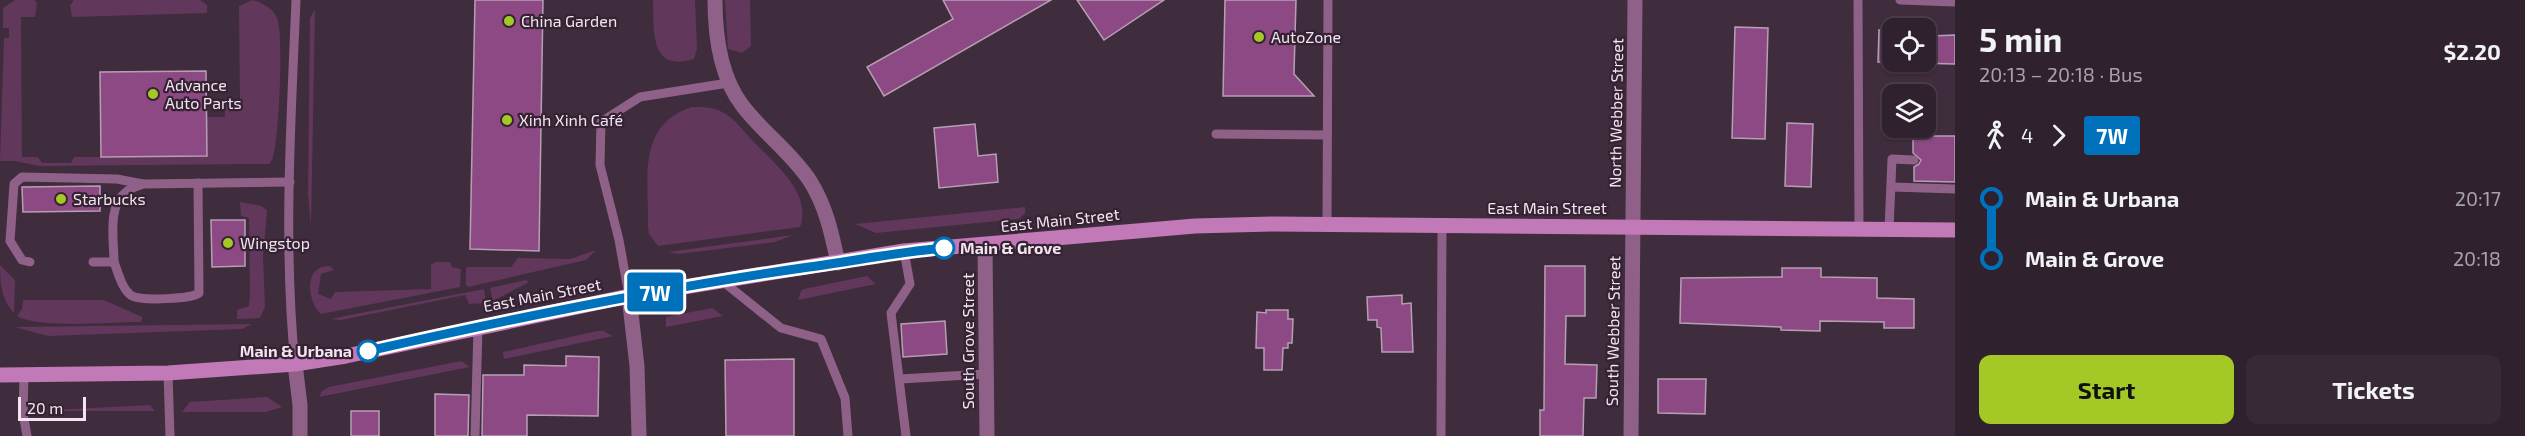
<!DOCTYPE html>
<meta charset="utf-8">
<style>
body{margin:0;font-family:"Exo 2",sans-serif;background:#372935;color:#f1f3f6;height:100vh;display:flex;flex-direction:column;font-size:22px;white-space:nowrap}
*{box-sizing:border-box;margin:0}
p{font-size:20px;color:#a7a3aa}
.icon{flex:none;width:33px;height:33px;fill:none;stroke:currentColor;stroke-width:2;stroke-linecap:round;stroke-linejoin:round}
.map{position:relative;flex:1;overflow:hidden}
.sheet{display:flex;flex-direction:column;background:#2f212d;width:570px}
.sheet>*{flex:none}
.badge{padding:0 12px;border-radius:4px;font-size:21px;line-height:39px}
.tools{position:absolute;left:1882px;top:18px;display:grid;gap:12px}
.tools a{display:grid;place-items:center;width:54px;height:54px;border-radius:12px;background:#2f212d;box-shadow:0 2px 4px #0004,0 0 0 2px #4a3e49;font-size:30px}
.scale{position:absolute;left:18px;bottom:15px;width:68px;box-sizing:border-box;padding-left:6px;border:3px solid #f2e5f0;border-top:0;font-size:16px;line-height:21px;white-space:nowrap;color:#f2e5f0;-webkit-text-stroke:4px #352232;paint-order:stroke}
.map>.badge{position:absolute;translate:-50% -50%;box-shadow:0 0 0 3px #fff}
.legs{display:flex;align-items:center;gap:9px;height:66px;padding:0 24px;font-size:20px}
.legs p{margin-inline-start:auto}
.overview{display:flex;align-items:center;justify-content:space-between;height:102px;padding:0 24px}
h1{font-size:33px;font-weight:700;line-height:45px}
.action{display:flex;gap:12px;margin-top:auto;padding:12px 24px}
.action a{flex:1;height:69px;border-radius:12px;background:#a4c825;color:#111;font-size:24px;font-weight:700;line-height:69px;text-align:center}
.action a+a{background:#372935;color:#f1f3f6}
ul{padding:0 24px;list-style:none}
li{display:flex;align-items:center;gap:21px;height:60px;font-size:22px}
li i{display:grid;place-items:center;width:9px;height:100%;margin:0 8px;background:currentColor}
li i::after{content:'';width:15px;height:15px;margin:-8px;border:4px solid;border-radius:50%;background:#2f212d}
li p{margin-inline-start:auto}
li:first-child i{background:linear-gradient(#0000 50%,currentColor 0)}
li:last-child i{background:linear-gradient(currentColor 50%,#0000 0)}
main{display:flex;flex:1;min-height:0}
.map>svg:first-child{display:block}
.green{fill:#62375c}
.building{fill:#8d4984;stroke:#b79fb3;stroke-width:1.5}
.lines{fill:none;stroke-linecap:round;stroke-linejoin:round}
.lane{stroke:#8f6188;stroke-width:9}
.street{stroke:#8f6188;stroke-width:15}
.secondary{stroke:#c279b7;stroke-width:15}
.line-1-casing{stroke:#fff;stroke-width:14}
.line-1{stroke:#0072bc;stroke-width:9}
.poi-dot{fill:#a4c825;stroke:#352232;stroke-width:2}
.stop-1-dot{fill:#fff;stroke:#0072bc;stroke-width:3}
.labels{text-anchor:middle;stroke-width:4.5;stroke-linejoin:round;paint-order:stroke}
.poi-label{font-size:16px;fill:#f2e5f0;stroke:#352232;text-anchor:start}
.street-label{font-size:16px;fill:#f2e5f0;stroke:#352232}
.stop-label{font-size:16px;font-weight:bold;fill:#f2e5f0;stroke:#352232;text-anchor:start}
</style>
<main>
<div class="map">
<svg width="1955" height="436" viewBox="0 0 1955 436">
<rect width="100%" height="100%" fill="#3f2c3c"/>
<g class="green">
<path d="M 15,0 L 34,0 L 37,3 L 35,17 L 21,17 L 22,157 L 38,157 L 42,163 L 71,163 L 74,157 L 207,156 L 206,117 L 225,117 L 225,103 L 240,102 L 239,6 L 252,0 C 262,2 273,8 277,18 C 284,32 279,146 272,160 L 269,164 L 39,166 L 15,161 L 0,161 L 4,38 L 9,38 L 9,28 L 3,28 L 3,8 Z"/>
<polygon points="74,0 200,0 207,5 207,13 72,17 70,5"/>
<path d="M 653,0 L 695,0 L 697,48 L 694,59 C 649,73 654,30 653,0 Z"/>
<polygon points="725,0 750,0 751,46 742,53 728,49"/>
<polygon points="315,9 311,227 308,194 310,18"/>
<path d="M 692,107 C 703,107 714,107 724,113 C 735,119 742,129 750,138 C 771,161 813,191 800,227 L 658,246 L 649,234 L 648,226 C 649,179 636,125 692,107 Z"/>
<polygon points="240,202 262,206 267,211 263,257 265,307 260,318 237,319 237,310 249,306 250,295 249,218 241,216"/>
<polygon points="1025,207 1025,213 1019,219 876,233 855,224"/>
<polygon points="793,235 775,242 679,254 668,252"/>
<polygon points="596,250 586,260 468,287 466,285 466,268 468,267 511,267 518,258 570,259"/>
<path d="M 435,262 L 450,262 L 452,267 L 461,269 L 460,287 L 321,314 C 307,301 303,265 330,266 L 334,270 L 321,274 L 318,294 L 331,299 L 335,292 L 431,289 L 431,265 Z"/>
<path d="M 0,265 L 15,280 L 14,313 C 1,300 0,282 0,265 Z"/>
<polygon points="867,276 876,284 798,300 801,291 804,289"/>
<polygon points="526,280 529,282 493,301 490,288"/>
<polygon points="484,289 486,303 469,304 465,295 341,320 330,319"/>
<path d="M 23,300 L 104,300 L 142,317 L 142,320 L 140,322 C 112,322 38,329 17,316 L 22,309 Z"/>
<polygon points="712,308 723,316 666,327 666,317"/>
<polygon points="252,324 242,329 48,336 15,327"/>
<polygon points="597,331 603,331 613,336 504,359 503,352"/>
<polygon points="461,361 470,367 319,397 322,391 329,387"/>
<polygon points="267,397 282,407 266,412 182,412 190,402"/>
<polygon points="150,405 155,411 34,411"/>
</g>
<g class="building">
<polygon points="475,0 543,0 539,251 470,249"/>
<polygon points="943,0 1051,0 884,96 867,67 953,19"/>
<polygon points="1077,0 1164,0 1104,40"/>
<polygon points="1225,0 1296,0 1294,74 1314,96 1223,96"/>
<polygon points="1735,27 1768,28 1765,139 1732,138"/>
<polygon points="1879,30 1893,30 1893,62 1926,62 1926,31 1931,31 1931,36 1955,35 1955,64 1878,62"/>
<polygon points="206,71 207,156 101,157 100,72"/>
<polygon points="1787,123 1813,124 1811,187 1785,186"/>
<polygon points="975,124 978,156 996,154 998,182 939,188 934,128"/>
<polygon points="1913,136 1955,136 1955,182 1914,181 1914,167 1919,164 1921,160 1913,153"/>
<polygon points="100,186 100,211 23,212 22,187"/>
<polygon points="211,220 245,220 245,266 212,267"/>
<polygon points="1545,266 1585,266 1585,316 1566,316 1565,364 1597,365 1596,398 1584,398 1583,436 1540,436 1540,410 1544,410"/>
<polygon points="1782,268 1821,268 1821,277 1877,278 1877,298 1914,299 1914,328 1884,328 1884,322 1820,321 1820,331 1781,330 1781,327 1680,323 1681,278 1782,277"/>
<polygon points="1402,295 1402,304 1411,303 1413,352 1382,352 1381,328 1377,327 1377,320 1368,320 1367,297"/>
<polygon points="1266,310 1288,310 1288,319 1293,319 1292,343 1288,343 1288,348 1283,348 1282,370 1264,370 1264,348 1256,348 1257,312 1266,313"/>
<polygon points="945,321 947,354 903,357 901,324"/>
<polygon points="566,356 599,357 598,416 527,415 527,436 482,436 483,375 524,375 524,365 566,366"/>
<polygon points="794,359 794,436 726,436 725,360"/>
<polygon points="1658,379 1706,379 1705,414 1658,413"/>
<polygon points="435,394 469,395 468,436 435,436"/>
<rect x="351" y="411" width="28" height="25"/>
</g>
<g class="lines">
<g class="lane">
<polyline points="1858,0 1859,230"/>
<polyline points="1900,0 1955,2"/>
<polyline points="1216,134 1327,135"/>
<polyline points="1892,187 1955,189"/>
<polyline points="1327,224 1328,0"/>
<polyline points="1889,229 1892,159 1914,160"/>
<polyline points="904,251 910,284 891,313 906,436"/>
<polyline points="30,262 22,260 10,241 14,184 22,177 117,179 143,184"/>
<path d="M 93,262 L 114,262 C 114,241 107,206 126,192 C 131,188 138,186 143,184 L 290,182"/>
<path d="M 114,262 C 118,272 122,290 132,296 C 142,301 192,299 199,293 L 198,183"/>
<polyline points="721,280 781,328 821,339 845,398 848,436"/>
<polyline points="629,296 619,240 600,165 601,122 640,97 728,83"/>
<path d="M 295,364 C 283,244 291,121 296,0"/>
<polyline points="168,373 170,436"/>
<polyline points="24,375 23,413 27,436"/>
<polyline points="900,379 986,374"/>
<polyline points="475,436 478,327"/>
<polyline points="1441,436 1442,226"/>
</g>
<g class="street">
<path d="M 715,0 C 715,36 720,76 742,105 C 762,132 791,152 810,181 C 826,206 832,235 838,263"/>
<polyline points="985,246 987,436"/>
<polyline points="629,296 637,366 639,436"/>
<polyline points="295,364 300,405 300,436"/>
<polyline points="1631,436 1635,0"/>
</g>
<polyline class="secondary" points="0,375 168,373 295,364 346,356 629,296 904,251 1195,226 1274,224 1955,230"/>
</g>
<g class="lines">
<defs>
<path id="line-1" d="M 368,351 C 514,318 661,288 809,267 C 854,261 898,252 944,248"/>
</defs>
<use href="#line-1" class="line-1-casing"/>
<use href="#line-1" class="line-1"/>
</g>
<g class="poi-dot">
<circle cx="509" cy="21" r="6"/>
<circle cx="1259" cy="37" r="6"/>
<circle cx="153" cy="94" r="6"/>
<circle cx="507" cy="120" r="6"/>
<circle cx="61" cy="199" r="6"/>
<circle cx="228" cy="243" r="6"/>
</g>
<g class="stop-1-dot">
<circle cx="944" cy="248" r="10"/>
<circle cx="368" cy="351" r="10"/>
</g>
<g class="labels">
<g class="poi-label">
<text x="521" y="27">China Garden</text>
<text x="1271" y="43">AutoZone</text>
<text x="165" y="91">Advance<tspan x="165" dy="18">Auto Parts</tspan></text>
<text x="519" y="126">Xinh Xinh Café</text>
<text x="73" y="205">Starbucks</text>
<text x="240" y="249">Wingstop</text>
</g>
<g class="street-label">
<text transform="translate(1616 113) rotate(-89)" y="6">North Webber Street</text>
<text x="1547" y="214">East Main Street</text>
<text transform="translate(1060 220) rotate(-6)" y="6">East Main Street</text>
<text transform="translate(542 295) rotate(-11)" y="6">East Main Street</text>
<text transform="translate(1613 331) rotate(-89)" y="6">South Webber Street</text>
<text transform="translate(968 341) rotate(-90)" y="6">South Grove Street</text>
</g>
<g class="stop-label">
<text x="960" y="254">Main &amp; Grove</text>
<text x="352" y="357" text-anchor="end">Main &amp; Urbana</text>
</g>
</g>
</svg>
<div class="tools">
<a><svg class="icon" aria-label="locate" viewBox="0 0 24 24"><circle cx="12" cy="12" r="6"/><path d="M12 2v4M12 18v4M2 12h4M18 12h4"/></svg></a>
<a><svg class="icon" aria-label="layers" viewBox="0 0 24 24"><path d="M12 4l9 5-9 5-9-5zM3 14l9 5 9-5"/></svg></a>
</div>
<div class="scale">20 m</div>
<b class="badge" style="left:655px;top:292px;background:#0072bc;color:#fff">7W</b>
</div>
<section class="sheet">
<div class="overview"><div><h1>5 min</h1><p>20:13 – 20:18 · Bus</p></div><b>$2.20</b></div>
<div class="legs"><svg class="icon" aria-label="walk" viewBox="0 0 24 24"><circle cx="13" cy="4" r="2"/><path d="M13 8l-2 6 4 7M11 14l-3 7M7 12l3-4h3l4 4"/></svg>4<svg class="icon" aria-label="forward" viewBox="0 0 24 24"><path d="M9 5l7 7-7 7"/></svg><b class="badge" style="background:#0072bc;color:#fff">7W</b></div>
<ul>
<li><i style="color:#0072bc"></i><b>Main &amp; Urbana</b><p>20:17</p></li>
<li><i style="color:#0072bc"></i><b>Main &amp; Grove</b><p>20:18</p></li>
</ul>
<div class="action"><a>Start</a><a>Tickets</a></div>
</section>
</main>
